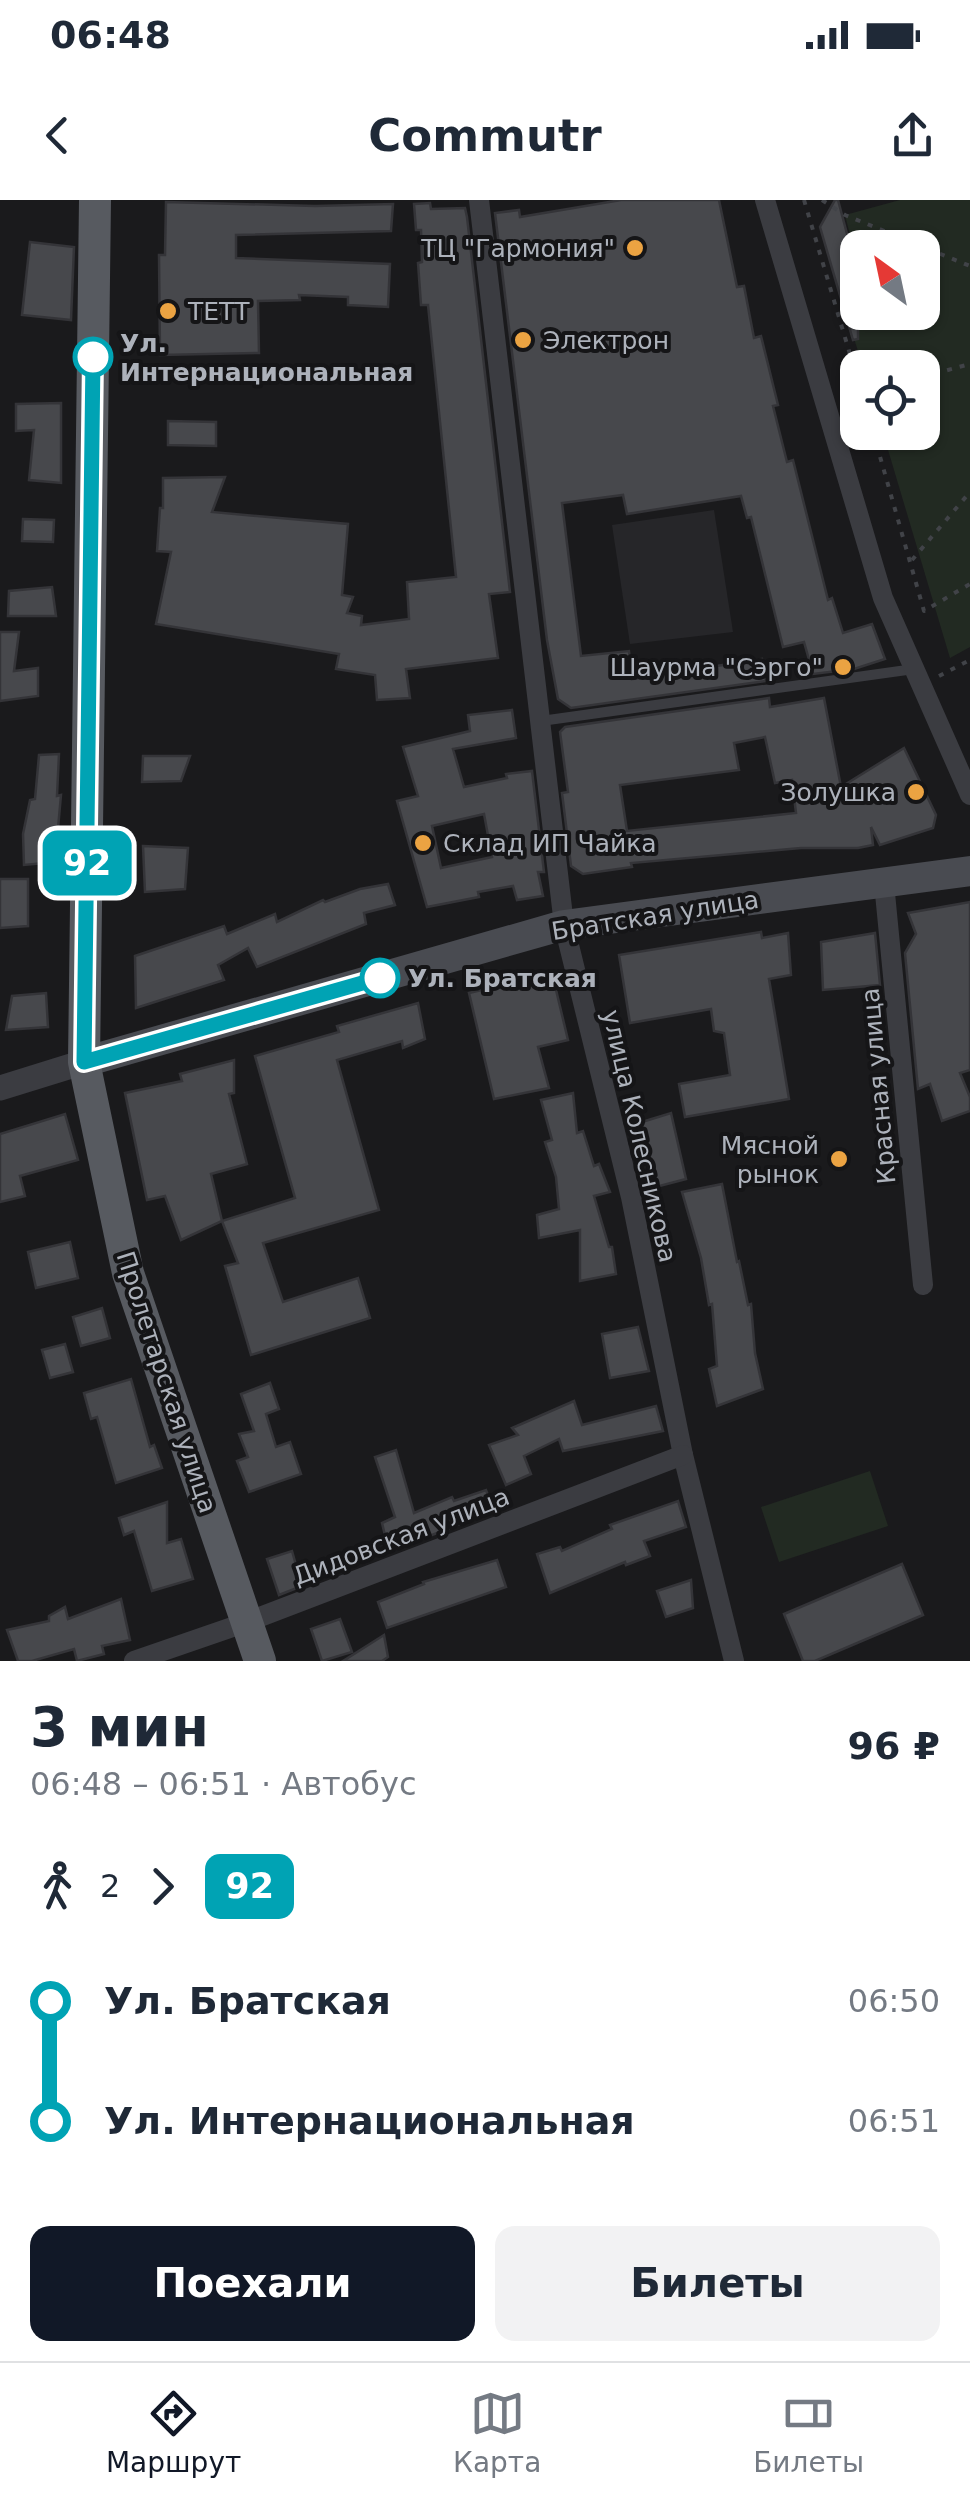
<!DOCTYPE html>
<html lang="ru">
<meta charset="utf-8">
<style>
body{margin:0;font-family:"DejaVu Sans",sans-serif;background:#f2f2f3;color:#1f2937;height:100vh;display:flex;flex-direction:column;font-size:38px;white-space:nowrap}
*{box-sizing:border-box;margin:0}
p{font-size:32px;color:#747a83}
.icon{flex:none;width:55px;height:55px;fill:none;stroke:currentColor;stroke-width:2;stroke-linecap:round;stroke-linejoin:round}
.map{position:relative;height:1461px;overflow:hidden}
.sheet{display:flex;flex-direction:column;background:#fff;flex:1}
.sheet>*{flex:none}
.badge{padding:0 20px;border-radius:15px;font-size:35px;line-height:65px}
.needle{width:65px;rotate:327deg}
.tools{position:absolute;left:840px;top:30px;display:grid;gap:20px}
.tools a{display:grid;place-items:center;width:100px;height:100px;border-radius:20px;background:#fff;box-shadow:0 2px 8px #0004;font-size:50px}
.map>.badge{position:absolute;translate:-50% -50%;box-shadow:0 0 0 5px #fff}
.legs{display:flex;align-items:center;gap:15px;height:110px;padding:0 30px;font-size:32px}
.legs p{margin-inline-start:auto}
.headline{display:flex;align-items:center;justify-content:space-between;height:170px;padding:0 30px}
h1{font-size:55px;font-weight:800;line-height:75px}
.primary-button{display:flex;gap:20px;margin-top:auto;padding:20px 30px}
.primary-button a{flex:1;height:115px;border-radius:20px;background:#111827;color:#fff;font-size:40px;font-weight:800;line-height:115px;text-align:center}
.primary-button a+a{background:#f2f2f3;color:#1f2937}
ul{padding:0 30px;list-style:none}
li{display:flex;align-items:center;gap:35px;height:120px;font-size:38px}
li i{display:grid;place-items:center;width:15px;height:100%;margin:0 12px;background:currentColor}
li i::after{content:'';width:25px;height:25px;margin:-12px;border:8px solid;border-radius:50%;background:#fff}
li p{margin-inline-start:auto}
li:first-child i{background:linear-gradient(#0000 50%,currentColor 0)}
li:last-child i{background:linear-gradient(currentColor 50%,#0000 0)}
.status{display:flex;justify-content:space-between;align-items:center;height:70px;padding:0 50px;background:#fff;direction:ltr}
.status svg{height:28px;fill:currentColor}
header{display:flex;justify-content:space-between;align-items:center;height:130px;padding:0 30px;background:#fff;font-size:45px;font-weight:800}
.tab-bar{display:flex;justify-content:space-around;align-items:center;height:140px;border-top:2px solid #e0e1e3;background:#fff;font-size:28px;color:#747a83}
.tab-bar a{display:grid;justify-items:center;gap:5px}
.tab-bar .selected{color:#111827}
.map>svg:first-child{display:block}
.built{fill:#262629}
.green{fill:#222a22}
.building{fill:#47484c;stroke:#343438;stroke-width:2.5;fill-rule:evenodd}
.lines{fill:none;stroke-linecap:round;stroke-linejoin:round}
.path{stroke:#414348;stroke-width:4;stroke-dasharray:5 8;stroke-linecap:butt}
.service{stroke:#3b3c41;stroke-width:10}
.minor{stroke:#3b3c41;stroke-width:20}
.tertiary{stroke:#3b3c41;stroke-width:25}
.secondary{stroke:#494b51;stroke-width:30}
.primary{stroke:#575a60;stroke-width:32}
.line-1-casing{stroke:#fff;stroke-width:22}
.line-1{stroke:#00a3b4;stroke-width:15}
.poi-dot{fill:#eba342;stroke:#151517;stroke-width:4}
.stop-1-dot{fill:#fff;stroke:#00a3b4;stroke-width:5}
.labels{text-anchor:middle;stroke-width:8;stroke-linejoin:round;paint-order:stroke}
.poi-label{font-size:25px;fill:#adb2bb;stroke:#151517;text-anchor:end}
.stop-label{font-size:25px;font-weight:bold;fill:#adb2bb;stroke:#151517;text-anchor:start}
.street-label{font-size:25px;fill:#adb2bb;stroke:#151517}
</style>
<div class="status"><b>06:48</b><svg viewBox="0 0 49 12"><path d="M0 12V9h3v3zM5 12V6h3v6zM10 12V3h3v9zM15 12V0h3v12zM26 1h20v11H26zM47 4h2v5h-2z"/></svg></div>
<header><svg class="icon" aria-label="back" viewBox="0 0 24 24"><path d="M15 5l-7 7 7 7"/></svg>Commutr<svg class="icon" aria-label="share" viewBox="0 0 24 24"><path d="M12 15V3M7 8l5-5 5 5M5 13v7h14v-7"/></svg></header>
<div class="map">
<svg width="970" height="1461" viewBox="0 0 970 1461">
<rect width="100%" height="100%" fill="#1a1a1c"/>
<polygon class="built" points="714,310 733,432 630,444 612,325"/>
<g class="green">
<polygon points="900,0 970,0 970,447 950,458 883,233 922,232 922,168 863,167 852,132 873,126 870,113 922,112 922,48 858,48 857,63 845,15"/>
<polygon points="870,1271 888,1326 779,1362 761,1307"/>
</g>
<g class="building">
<polygon points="621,0 719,0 737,87 744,86 754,138 761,136 778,205 773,206 787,262 793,260 828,400 832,398 843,433 872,424 885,459 854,469 813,474 804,442 783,447 751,317 747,318 741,296 627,314 623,295 562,303 581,456 629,451 632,479 762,459 766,481 571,508 558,499 547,440 495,13 519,10 520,17"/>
<polygon points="835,0 838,0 858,75 858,139 853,140 820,27"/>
<polygon points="166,2 315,6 393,4 391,31 236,35 236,58 390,64 388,107 348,105 348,97 299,95 300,100 258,101 259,153 160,155 159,55 165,55"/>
<polygon points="430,3 431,9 465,8 467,17 510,392 489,394 498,458 406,469 410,498 377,500 375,475 336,469 339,454 156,424 171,352 157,351 160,308 163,308 163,278 225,277 212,312 348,324 342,395 353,397 347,413 362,416 361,425 409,419 407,382 456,377 428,105 421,105 418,63 422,62 421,30 416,30 414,4"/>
<polygon points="30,42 74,47 71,120 22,115"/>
<polygon points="61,203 61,283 29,280 34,230 16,231 16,204"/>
<polygon points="168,221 216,222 216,246 168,245"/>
<polygon points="23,319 54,320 53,342 22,341"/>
<polygon points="52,387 56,416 8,416 9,391"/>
<polygon points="0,432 19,432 14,471 38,468 38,496 0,501"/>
<path d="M 769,498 L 770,507 L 824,498 L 841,587 L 904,548 L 936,615 L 933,628 L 880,645 L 871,627 L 873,645 L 858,648 L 801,648 L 631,663 L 632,667 L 583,674 L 571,666 L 562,593 L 568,592 L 560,532 L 565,527 ZM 765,537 L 775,583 L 792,580 L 796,613 L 627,631 L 620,585 L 739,570 L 734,543 Z"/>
<path d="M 512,510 L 516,538 L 453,549 L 464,587 L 507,578 L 506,574 L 532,571 L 544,672 L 538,672 L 543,696 L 517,700 L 513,686 L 478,692 L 479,697 L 427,707 L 397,601 L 418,596 L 403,547 L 470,531 L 468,515 ZM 484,614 L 492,657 L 441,668 L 432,626 Z"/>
<polygon points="59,554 57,596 61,595 55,662 24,665 23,634 30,600 35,599 39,555"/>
<polygon points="143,556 190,556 181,581 142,582"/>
<polygon points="143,646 188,648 185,689 145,692"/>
<polygon points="0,679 28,679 28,726 0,728"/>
<polygon points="388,684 395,705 364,713 366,724 257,767 248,748 218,765 224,780 136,808 135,756 224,726 227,734 275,714 277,722 323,700 325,702 360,689"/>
<polygon points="970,702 970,870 960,873 970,897 970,911 942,921 930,884 918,889 905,753 916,734 908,713"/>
<polygon points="761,732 762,738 788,733 791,775 769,779 789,899 685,917 679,884 730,875 724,833 714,831 711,809 630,823 619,755"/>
<polygon points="875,733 880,785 823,790 821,742"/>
<polygon points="552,773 568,840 538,847 549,888 494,899 469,793"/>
<polygon points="46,793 48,827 6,830 12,796"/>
<polygon points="418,803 425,839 403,848 402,841 337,860 379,1010 263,1043 283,1102 358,1078 370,1118 251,1155 225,1066 238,1063 222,1021 295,998 255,856 339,832 337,826"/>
<polygon points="234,860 234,893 229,894 247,964 211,974 222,1021 181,1040 165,996 147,1000 125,893 182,881 180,874"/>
<polygon points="573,893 577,933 583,931 594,966 599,964 610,992 594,996 609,1047 612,1047 616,1074 580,1081 580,1030 539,1038 537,1015 559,1009 556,977 545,942 552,940 541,900"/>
<polygon points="671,913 686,979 652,988 642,922"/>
<polygon points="65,914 78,960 20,976 25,996 0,1002 0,934"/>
<polygon points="722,984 737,1062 739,1061 748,1105 751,1104 755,1153 763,1189 717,1206 709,1169 717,1166 712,1104 709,1105 701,1058 682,992"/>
<polygon points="70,1042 78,1078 36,1088 28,1052"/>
<polygon points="102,1108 110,1138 81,1146 73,1117"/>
<polygon points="638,1127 649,1171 610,1178 602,1134"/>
<polygon points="65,1144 73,1172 50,1178 42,1150"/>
<polygon points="131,1179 150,1247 154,1245 162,1268 116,1283 97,1217 91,1219 84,1193"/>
<polygon points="270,1183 279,1209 266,1214 276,1247 290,1242 301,1274 249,1292 237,1261 248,1257 239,1234 254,1231 241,1194"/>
<polygon points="574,1201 582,1225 656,1206 663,1231 563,1251 559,1239 524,1256 531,1274 506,1285 489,1245 518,1235 512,1228"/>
<polygon points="396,1250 414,1313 452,1297 454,1301 486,1290 494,1311 419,1340 388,1348 382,1323 395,1317 375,1257"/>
<polygon points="678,1301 686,1327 644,1341 650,1356 626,1365 625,1362 550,1393 537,1354 560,1347 562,1351 612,1329 610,1325"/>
<polygon points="167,1302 167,1343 181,1339 193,1379 152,1391 134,1331 124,1335 119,1318"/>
<polygon points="292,1351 302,1386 279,1395 267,1359"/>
<polygon points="497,1360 506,1387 387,1428 378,1402 424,1384 423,1382"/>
<polygon points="902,1364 923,1415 815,1461 803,1461 784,1414"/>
<polygon points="691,1380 693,1408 666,1417 657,1391"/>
<polygon points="121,1399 130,1440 102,1446 104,1454 77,1461 74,1449 32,1461 18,1461 7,1430 49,1421 49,1416 65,1407 68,1419"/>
<polygon points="340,1419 352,1452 322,1461 311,1429"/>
<polygon points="384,1435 388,1457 382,1461 343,1461"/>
</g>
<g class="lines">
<g class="path">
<polyline points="804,0 858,181"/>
<polyline points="822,0 845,15 970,66"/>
<polyline points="922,177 970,164"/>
<polyline points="873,232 924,411 970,384"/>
<polyline points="912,360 970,292"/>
<polyline points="939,476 970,460"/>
</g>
<polyline class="service" points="541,521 914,469"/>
<g class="minor">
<polyline points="479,0 564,725 631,997 683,1255 734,1461"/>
<polyline points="765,0 883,398 970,595"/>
<polyline points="884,683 923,1085"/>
<polyline points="134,1461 247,1422 683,1255"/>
</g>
<polyline class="tertiary" points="0,888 84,862"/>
<polyline class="secondary" points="84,862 564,725 970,671"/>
<polyline class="primary" points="95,0 84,862 128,1073 260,1461"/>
</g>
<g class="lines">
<defs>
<polyline id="line-1" points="93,157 84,862 380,778"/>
</defs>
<use href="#line-1" class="line-1-casing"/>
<use href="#line-1" class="line-1"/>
</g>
<g class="poi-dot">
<circle cx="635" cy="48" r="10"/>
<circle cx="168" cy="111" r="10"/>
<circle cx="523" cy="140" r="10"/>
<circle cx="843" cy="467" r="10"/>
<circle cx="916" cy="592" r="10"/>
<circle cx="423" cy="643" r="10"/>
<circle cx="839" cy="959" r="10"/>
</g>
<g class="stop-1-dot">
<circle cx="93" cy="157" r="18"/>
<circle cx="380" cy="778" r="18"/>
</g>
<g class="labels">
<g class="poi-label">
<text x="615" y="57">ТЦ "Гармония"</text>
<text x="188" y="120" text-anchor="start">ТЕТТ</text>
<text x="543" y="149" text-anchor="start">Электрон</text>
<text x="823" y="476">Шаурма "Сэрго"</text>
<text x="896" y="601">Золушка</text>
<text x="443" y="652" text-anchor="start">Склад ИП Чайка</text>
<text x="819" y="954">Мясной<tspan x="819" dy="29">рынок</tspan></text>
</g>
<g class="stop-label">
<text x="120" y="152">Ул.<tspan x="120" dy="29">Интернациональная</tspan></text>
<text x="408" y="787">Ул. Братская</text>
</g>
<g class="street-label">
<text transform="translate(655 715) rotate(-9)" y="9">Братская улица</text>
<text transform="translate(878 886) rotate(-95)" y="9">Красная улица</text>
<text transform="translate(640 936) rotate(77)" y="9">улица Колесникова</text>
<text transform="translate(167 1182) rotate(72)" y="9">Пролетарская улица</text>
<text transform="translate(401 1336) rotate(-21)" y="9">Дидовская улица</text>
</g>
</g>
</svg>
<div class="tools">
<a><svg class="needle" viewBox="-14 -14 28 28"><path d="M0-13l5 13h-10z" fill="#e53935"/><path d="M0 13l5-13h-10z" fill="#747a83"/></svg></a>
<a><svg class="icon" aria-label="locate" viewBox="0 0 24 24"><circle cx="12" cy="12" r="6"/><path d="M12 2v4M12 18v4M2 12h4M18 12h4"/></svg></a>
</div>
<b class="badge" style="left:87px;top:663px;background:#00a3b4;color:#fff">92</b>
</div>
<section class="sheet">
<div class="headline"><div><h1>3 мин</h1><p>06:48 – 06:51 · Автобус</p></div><b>96 ₽</b></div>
<div class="legs"><svg class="icon" aria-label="walk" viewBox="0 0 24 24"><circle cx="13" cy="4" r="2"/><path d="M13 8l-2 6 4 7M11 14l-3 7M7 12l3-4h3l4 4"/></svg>2<svg class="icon" aria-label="forward" viewBox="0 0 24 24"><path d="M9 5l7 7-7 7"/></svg><b class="badge" style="background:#00a3b4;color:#fff">92</b></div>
<ul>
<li><i style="color:#00a3b4"></i><b>Ул. Братская</b><p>06:50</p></li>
<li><i style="color:#00a3b4"></i><b>Ул. Интернациональная</b><p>06:51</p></li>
</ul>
<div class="primary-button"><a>Поехали</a><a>Билеты</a></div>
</section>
<nav class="tab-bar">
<a class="selected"><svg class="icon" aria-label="directions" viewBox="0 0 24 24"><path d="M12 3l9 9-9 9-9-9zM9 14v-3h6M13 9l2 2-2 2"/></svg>Маршрут</a>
<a><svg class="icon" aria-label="map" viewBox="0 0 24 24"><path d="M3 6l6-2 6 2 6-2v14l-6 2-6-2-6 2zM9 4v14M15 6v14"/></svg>Карта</a>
<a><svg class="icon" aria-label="tickets" viewBox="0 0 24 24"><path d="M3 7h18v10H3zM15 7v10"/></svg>Билеты</a>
</nav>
